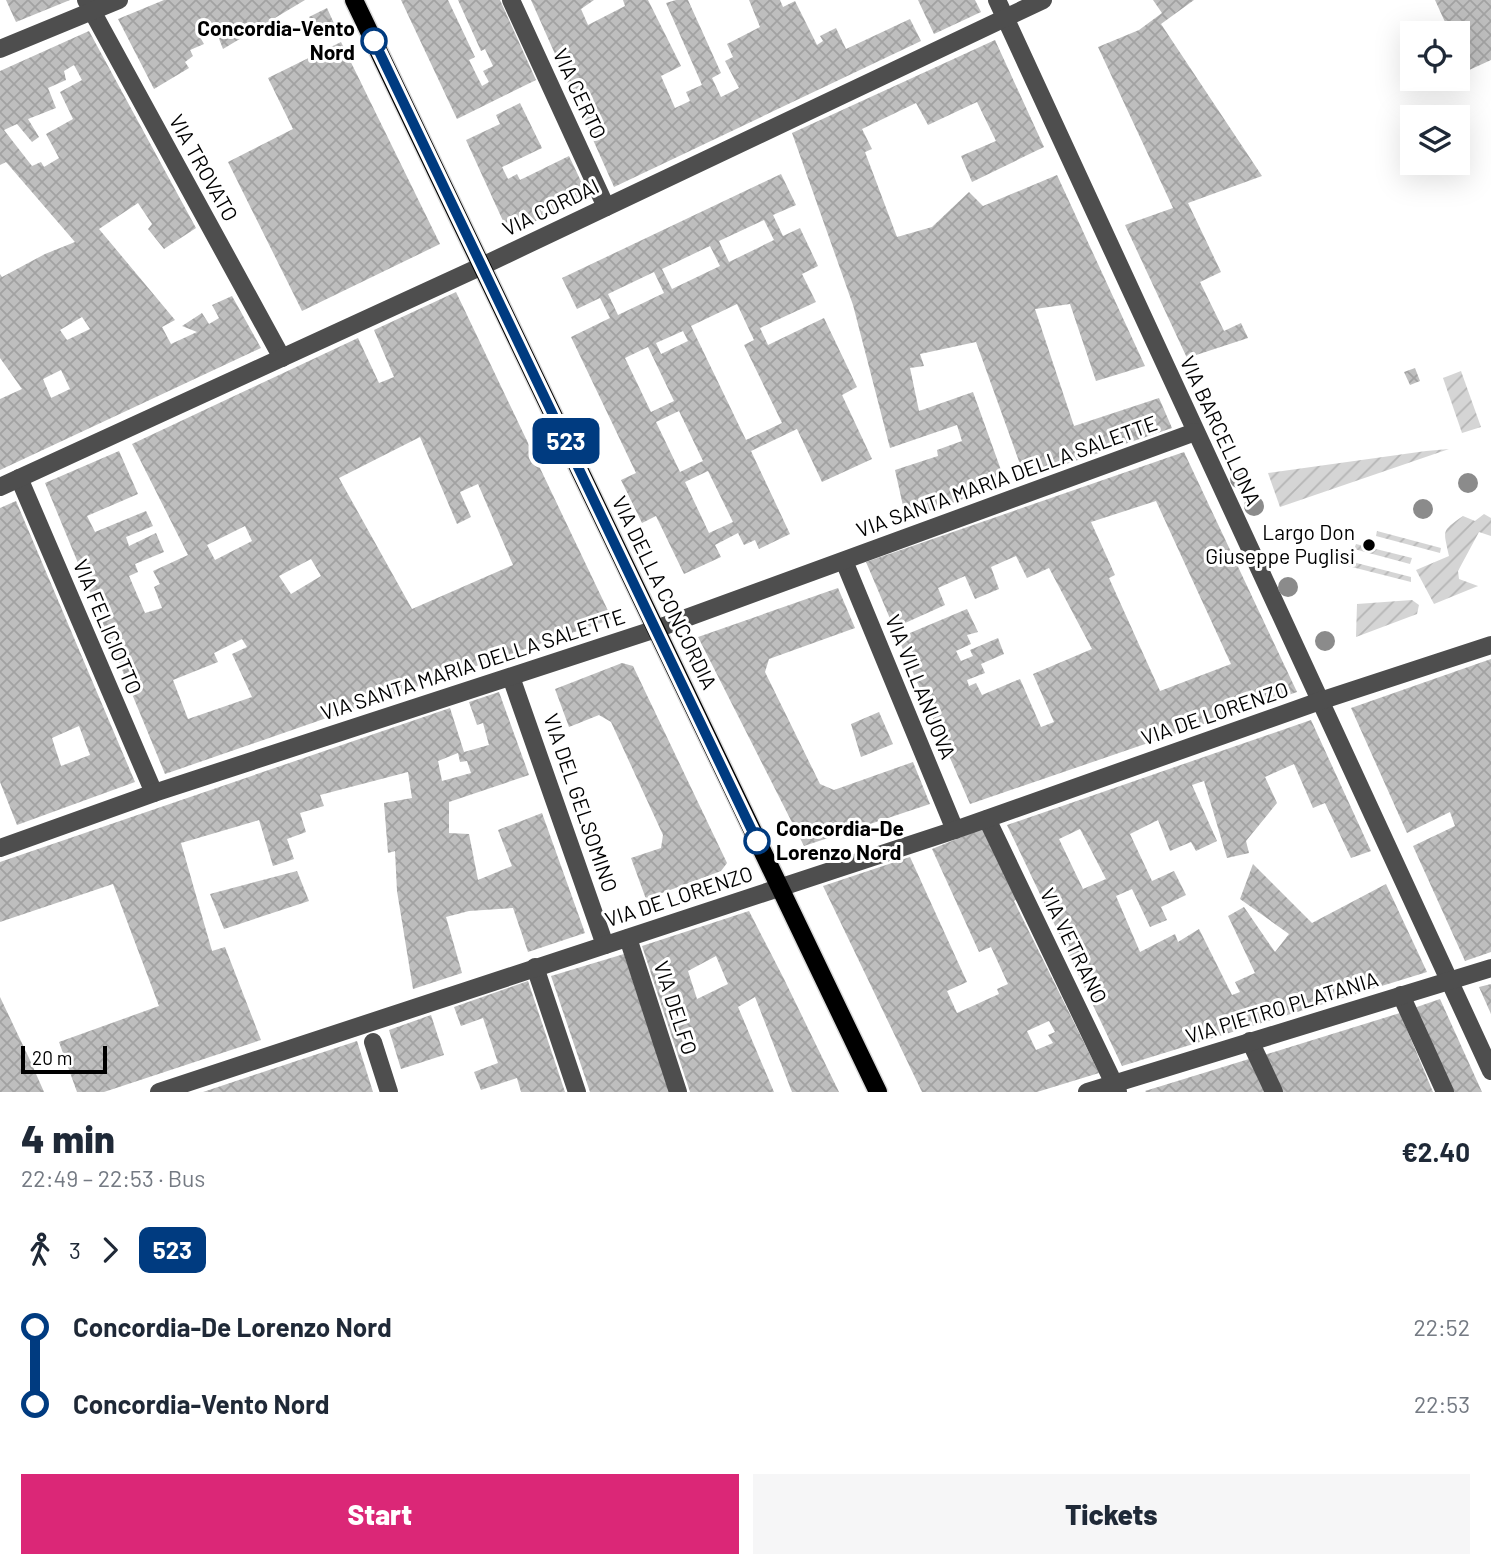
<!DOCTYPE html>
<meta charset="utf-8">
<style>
body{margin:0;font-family:Barlow,sans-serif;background:#f6f6f7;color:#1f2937;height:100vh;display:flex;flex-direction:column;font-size:26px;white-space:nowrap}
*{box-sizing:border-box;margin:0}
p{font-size:23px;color:#747a83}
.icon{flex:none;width:38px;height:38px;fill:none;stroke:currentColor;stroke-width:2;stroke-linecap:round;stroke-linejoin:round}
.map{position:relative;height:1092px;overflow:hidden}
.details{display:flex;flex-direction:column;background:#fff;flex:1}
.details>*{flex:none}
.badge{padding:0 14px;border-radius:10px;font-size:24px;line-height:46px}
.controls{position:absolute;left:1400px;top:21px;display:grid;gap:14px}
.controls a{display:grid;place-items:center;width:70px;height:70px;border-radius:0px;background:#fff;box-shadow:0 7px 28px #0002;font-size:35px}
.scale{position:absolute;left:21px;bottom:18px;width:86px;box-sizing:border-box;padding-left:7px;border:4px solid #000;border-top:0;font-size:19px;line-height:24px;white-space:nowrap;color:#000;-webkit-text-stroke:5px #fff;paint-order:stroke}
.map>.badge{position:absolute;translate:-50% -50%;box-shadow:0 0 0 4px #fff}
.legs{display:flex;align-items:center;gap:10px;height:77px;padding:0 21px;font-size:23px}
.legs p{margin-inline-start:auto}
.summary{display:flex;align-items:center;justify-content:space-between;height:119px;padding:0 21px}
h1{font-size:38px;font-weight:800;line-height:52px}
.button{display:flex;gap:14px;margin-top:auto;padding:14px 21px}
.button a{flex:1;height:80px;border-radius:0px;background:#db2777;color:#fff;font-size:28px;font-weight:800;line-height:80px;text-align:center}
.button a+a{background:#f6f6f7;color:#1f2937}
ul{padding:0 21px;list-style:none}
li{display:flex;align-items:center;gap:24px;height:77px;font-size:26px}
li i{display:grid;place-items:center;width:10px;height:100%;margin:0 9px;background:currentColor}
li i::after{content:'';width:18px;height:18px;margin:-9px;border:5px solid;border-radius:50%;background:#fff}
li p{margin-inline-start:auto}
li:first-child i{background:linear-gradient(#0000 50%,currentColor 0)}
li:last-child i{background:linear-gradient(currentColor 50%,#0000 0)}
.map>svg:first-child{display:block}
.garden{fill:url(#garden-furrows)}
.building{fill:url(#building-cross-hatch);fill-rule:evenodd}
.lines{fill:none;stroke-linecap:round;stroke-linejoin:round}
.major-casing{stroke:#dbdbdb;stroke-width:21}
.minor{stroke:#4e4e4e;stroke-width:18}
.major{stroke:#000;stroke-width:18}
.tree{fill:#8b8b8b}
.line-1-casing{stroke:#fff;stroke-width:16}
.line-1{stroke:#003b80;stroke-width:10}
.stop-1-dot{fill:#fff;stroke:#003b80;stroke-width:3.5}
.poi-dot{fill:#000;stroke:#fff;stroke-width:2.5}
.labels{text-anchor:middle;stroke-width:6;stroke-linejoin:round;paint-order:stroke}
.stop-label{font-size:21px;font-weight:bold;fill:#000;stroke:#fff;text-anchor:end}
.street-label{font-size:21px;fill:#000;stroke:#fff}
.poi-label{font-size:21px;fill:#000;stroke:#fff;text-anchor:end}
</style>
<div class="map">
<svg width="1491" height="1092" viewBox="0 0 1491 1092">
<defs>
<pattern id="garden-furrows" width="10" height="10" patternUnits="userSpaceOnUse" patternTransform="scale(1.75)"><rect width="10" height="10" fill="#d5d5d5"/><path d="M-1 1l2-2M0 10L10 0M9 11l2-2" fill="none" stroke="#b5b5b5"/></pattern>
<pattern id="building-cross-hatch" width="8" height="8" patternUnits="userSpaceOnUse" patternTransform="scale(1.75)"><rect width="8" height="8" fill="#bebebe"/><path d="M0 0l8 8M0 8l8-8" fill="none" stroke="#a2a2a2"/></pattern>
</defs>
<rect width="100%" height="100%" fill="#fff"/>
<g class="garden">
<polygon points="1461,371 1481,427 1462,433 1443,378"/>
<polygon points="1449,449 1280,507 1268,473 1426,451"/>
<path d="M 1484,514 L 1491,518 L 1491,536 L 1479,532 L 1458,571 L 1459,579 L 1478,586 L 1434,604 L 1416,570 L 1449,556 C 1444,530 1440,532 1463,516 L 1475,521 Z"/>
<polygon points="1377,531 1441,548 1440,553 1376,536"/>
<polygon points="1356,544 1412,558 1410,564 1354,549"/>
<polygon points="1337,558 1411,577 1411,582 1336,563"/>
<polygon points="1412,600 1419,605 1417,614 1356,637 1357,604"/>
</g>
<g class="building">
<polygon points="6,0 70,0 16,22"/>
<polygon points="164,0 305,0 223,49 216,31 200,37 204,44 190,50 193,56 185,62 189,68 154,89 118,19"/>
<polygon points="401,0 448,0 475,57 469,60 482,86 489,82 483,71 493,66 485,49 481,51 458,0 500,0 536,80 457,119"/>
<polygon points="531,0 594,0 581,9 588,25 625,6 623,0 648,0 681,66 661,76 675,108 690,101 686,92 702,85 666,3 676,0 688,0 721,73 712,78 721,97 739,88 725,61 733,57 727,44 760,27 749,0 780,0 783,7 795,1 817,45 823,41 820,36 836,28 846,49 910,19 921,41 614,187"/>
<polygon points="918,0 975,0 981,12 934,34"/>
<polygon points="1153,0 1194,0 1161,24 1262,176 1188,203 1221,272 1200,282 1224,331 1241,323 1248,338 1187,358 1125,225 1173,208 1098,47 1139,30 1162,13"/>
<polygon points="1435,0 1491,0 1491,60 1467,71 1458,50 1458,33 1450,33"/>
<polygon points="327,8 337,30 320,39 309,17"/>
<path d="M 89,31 L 196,228 L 164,249 L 148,229 L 152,224 L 138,203 L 99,229 L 175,320 L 162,327 L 171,344 L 197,332 L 182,326 L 202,313 L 209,324 L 219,318 L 212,305 L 232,296 L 261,348 L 0,470 L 0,399 L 22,389 L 0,358 L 0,274 L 2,277 L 45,254 L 75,242 L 6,162 L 0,165 L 0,71 ZM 74,65 L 82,80 L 60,92 L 73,119 L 46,134 L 59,158 L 44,167 L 41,162 L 32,166 L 4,130 L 17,124 L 32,142 L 39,137 L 28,119 L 56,108 L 48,88 L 66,80 L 64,71 ZM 82,317 L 90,329 L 67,340 L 60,330 ZM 61,370 L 70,389 L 51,398 L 43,379 Z"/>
<polygon points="995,40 1044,147 972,182 961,156 996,141 977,102 928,125 916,103 862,129 872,149 865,152 897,237 932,227 969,192 983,206 1057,175 1145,366 1096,381 1070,304 1035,309 1074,426 1159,398 1172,428 1025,478 976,342 920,354 924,366 910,368 919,411 973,392 1006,484 906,519 895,470 938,456 937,450 962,441 957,425 890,448 853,305 792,133"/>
<polygon points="341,42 440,244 302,311 228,162 293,129 268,78"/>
<polygon points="520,103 542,148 502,167 508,179 517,174 520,180 569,156 588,196 509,234 466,140 500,124 496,115"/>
<path d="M 781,174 L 796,205 L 773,215 L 783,236 L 800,228 L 818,266 L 802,274 L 816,302 L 760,328 L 768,345 L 824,318 L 857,387 L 842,395 L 872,459 L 822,482 L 797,429 L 751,451 L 790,534 L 759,549 L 755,540 L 744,545 L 738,533 L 715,545 L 721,557 L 684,574 L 656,516 L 642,523 L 621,480 L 636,473 L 571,337 L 610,318 L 600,298 L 577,309 L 562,278 ZM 764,220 L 774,240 L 729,262 L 719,241 ZM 710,246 L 720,266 L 672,289 L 662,269 ZM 654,272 L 664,293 L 618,315 L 608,294 ZM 737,304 L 754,340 L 744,345 L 782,423 L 746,440 L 691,326 ZM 683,331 L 688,341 L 661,354 L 656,343 ZM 648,347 L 674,401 L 651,412 L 625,358 ZM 679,411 L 703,461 L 680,472 L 656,422 ZM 708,471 L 733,522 L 709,533 L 685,482 Z"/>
<path d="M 456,292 L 612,619 L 165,774 L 45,483 L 119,451 L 138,494 L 87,516 L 95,532 L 146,511 L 153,526 L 126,537 L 129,546 L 156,533 L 164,552 L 135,564 L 138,572 L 129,576 L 145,613 L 162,608 L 154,587 L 160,584 L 153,571 L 188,555 L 132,444 L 358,338 L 379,383 L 394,377 L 374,330 ZM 420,437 L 457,524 L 471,517 L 460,492 L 478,484 L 513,565 L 412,609 L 339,478 ZM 245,526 L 252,541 L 215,560 L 207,545 ZM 311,559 L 321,576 L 291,594 L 279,576 ZM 242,639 L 247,647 L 232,654 L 252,697 L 188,719 L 173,680 L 218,662 L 214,653 Z"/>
<polygon points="1415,368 1420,381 1410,385 1404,372"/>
<path d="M 1184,452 L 1297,692 L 970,804 L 898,638 L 967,609 L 978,632 L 967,635 L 971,644 L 956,651 L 961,661 L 973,656 L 970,650 L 998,638 L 1004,654 L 981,664 L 985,673 L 967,680 L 969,686 L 976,683 L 982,695 L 1020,679 L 1041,727 L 1054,722 L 1033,674 L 1092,649 L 1049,568 L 1027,578 L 1016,556 L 991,567 L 999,589 L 975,599 L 965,576 L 938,588 L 945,605 L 894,628 L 866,562 ZM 1156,501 L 1231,664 L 1160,691 L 1109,578 L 1115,575 L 1091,522 Z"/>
<path d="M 16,501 L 135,782 L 17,825 L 0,782 L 0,508 ZM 79,726 L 90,755 L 61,766 L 52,738 Z"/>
<polygon points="838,588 855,628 769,659 765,672 820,784 834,790 913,762 930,804 804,846 698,637"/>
<polygon points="1491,659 1491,952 1465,961 1413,846 1455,826 1450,812 1407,833 1351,708"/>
<polygon points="622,663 633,666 727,863 721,871 646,899 631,858 661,848 663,835 611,722 599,715 569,727 555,689"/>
<path d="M 499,692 L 529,775 L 449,802 L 449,833 L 469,834 L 478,880 L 512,866 L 498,830 L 542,813 L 585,933 L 528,952 L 513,908 L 469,911 L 446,917 L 462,973 L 413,989 L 397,891 L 395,851 L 388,853 L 384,803 L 412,798 L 408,772 L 320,795 L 324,806 L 300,813 L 306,832 L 287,839 L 294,859 L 273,866 L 259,820 L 181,843 L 212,951 L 225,947 L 261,1040 L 104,1092 L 77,1092 L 59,1042 L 159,1006 L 113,884 L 0,922 L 0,862 L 450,708 L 464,752 L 489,745 L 483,723 L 477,725 L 469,702 ZM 458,753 L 460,762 L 467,761 L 471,773 L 442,781 L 438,761 Z"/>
<polygon points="879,712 893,744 861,757 851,724"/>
<path d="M 1311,720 L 1371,851 L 1351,858 L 1325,803 L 1313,808 L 1294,764 L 1265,777 L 1277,803 L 1246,841 L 1249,853 L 1227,858 L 1204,781 L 1192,785 L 1217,841 L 1196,851 L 1191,842 L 1170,851 L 1158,820 L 1130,834 L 1152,881 L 1174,871 L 1186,895 L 1161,907 L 1167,920 L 1150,927 L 1132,889 L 1116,896 L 1140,952 L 1175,934 L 1178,942 L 1199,929 L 1232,995 L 1240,992 L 1235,982 L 1255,973 L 1228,916 L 1244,907 L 1275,952 L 1289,934 L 1240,899 L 1253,864 L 1312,923 L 1386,884 L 1427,972 L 1122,1066 L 1007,825 ZM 1080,829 L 1106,879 L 1083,889 L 1059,839 Z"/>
<path d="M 986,827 L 1019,898 L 1014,901 L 1099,1073 L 1037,1092 L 922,1092 L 823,886 L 910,857 L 967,982 L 947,991 L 957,1013 L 999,994 L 997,989 L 1008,984 L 991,947 L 979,952 L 932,849 ZM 1049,1021 L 1055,1032 L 1048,1035 L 1053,1043 L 1036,1050 L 1027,1031 Z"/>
<polygon points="297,871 309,901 224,929 210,894"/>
<path d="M 749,911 L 784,979 L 839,1092 L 792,1092 L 755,997 L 738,1007 L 774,1092 L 690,1092 L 642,946 ZM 716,956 L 728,984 L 697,999 L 688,971 Z"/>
<polygon points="624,954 670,1092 590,1092 551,976"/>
<polygon points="528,981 565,1092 521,1092 517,1078 481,1090 474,1072 498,1063 483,1018 461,1026 454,1007"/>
<polygon points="1491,984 1491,1014 1479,987"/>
<polygon points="0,997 29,1058 44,1092 0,1092"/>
<polygon points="1440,999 1482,1092 1452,1092 1414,1008"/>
<polygon points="1400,1013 1433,1092 1281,1092 1264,1055"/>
<polygon points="431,1015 444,1055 401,1069 389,1030"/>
<polygon points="357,1041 373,1092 203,1092 251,1076"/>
<polygon points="1249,1059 1265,1092 1146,1092 1145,1091"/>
</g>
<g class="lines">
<defs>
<polyline id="major" points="354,0 878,1092"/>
</defs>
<use href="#major" class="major-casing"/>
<g class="minor">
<polyline points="86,0 282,358"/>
<polyline points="511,0 606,207"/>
<polyline points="997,0 1491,1071"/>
<polyline points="0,49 119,0"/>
<polyline points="19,478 154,793"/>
<polyline points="0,487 482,266 1043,0"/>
<polyline points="844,561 955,830"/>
<polyline points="511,677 605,945"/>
<polyline points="987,819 1118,1092"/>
<polyline points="0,848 154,793 656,629 1195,432"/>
<polyline points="628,938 678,1092"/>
<polyline points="535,967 577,1092"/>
<polyline points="1401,995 1445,1092"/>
<polyline points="1250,1041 1274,1092"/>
<polyline points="373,1042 389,1092"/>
<polyline points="159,1092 955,830 1320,701 1491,645"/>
<polyline points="1087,1092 1491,968"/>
</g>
<use href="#major" class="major"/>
</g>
<g class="tree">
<circle cx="1240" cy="479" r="10"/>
<circle cx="1468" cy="483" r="10"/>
<circle cx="1254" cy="506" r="10"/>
<circle cx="1423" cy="509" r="10"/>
<circle cx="1288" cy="587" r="10"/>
<circle cx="1325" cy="641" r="10"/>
</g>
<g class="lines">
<defs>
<polyline id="line-1" points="374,41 757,841"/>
</defs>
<use href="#line-1" class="line-1-casing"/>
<use href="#line-1" class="line-1"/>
</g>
<g class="stop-1-dot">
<circle cx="374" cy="41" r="12"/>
<circle cx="757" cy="841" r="12"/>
</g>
<circle class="poi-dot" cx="1369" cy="545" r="7"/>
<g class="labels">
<g class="stop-label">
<text x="355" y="36">Concordia-Vento<tspan x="355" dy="24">Nord</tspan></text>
<text x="776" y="836" text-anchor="start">Concordia-De<tspan x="776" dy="24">Lorenzo Nord</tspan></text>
</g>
<g class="street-label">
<text transform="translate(579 94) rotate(65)" y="7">VIA CERTO</text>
<text transform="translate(203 168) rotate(61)" y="7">VIA TROVATO</text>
<text transform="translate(551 208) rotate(-26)" y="7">VIA CORDAI</text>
<text transform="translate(1220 431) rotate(65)" y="7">VIA BARCELLONA</text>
<text transform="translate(1007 477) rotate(-20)" y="7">VIA SANTA MARIA DELLA SALETTE</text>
<text transform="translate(664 593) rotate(64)" y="7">VIA DELLA CONCORDIA</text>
<text transform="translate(107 627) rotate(67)" y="7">VIA FELICIOTTO</text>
<text transform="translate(473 665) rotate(-18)" y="7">VIA SANTA MARIA DELLA SALETTE</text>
<text transform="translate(920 687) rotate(68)" y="7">VIA VILLANUOVA</text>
<text transform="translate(1215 714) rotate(-19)" y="7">VIA DE LORENZO</text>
<text transform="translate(580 803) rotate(71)" y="7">VIA DEL GELSOMINO</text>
<text transform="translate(679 897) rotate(-18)" y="7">VIA DE LORENZO</text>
<text transform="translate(1073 946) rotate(64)" y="7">VIA VETRANO</text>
<text transform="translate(675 1008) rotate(72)" y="7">VIA DELFO</text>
<text transform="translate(1282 1008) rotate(-17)" y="7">VIA PIETRO PLATANIA</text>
</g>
<g class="poi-label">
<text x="1355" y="540">Largo Don<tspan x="1355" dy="24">Giuseppe Puglisi</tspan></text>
</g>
</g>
</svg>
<div class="controls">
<a><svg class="icon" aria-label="locate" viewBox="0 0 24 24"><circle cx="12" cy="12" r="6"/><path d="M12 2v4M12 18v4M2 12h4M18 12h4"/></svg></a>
<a><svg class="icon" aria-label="layers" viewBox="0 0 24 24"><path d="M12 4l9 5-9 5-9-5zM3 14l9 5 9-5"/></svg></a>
</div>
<div class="scale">20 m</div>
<b class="badge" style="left:566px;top:441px;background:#003b80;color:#fff">523</b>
</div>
<section class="details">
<div class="summary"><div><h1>4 min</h1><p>22:49 – 22:53 · Bus</p></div><b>€2.40</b></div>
<div class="legs"><svg class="icon" aria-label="walk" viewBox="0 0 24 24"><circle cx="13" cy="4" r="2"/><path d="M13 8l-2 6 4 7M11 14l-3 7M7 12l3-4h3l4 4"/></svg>3<svg class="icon" aria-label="forward" viewBox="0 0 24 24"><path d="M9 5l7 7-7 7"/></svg><b class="badge" style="background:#003b80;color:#fff">523</b></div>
<ul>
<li><i style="color:#003b80"></i><b>Concordia-De Lorenzo Nord</b><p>22:52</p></li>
<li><i style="color:#003b80"></i><b>Concordia-Vento Nord</b><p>22:53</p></li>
</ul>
<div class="button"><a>Start</a><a>Tickets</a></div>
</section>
